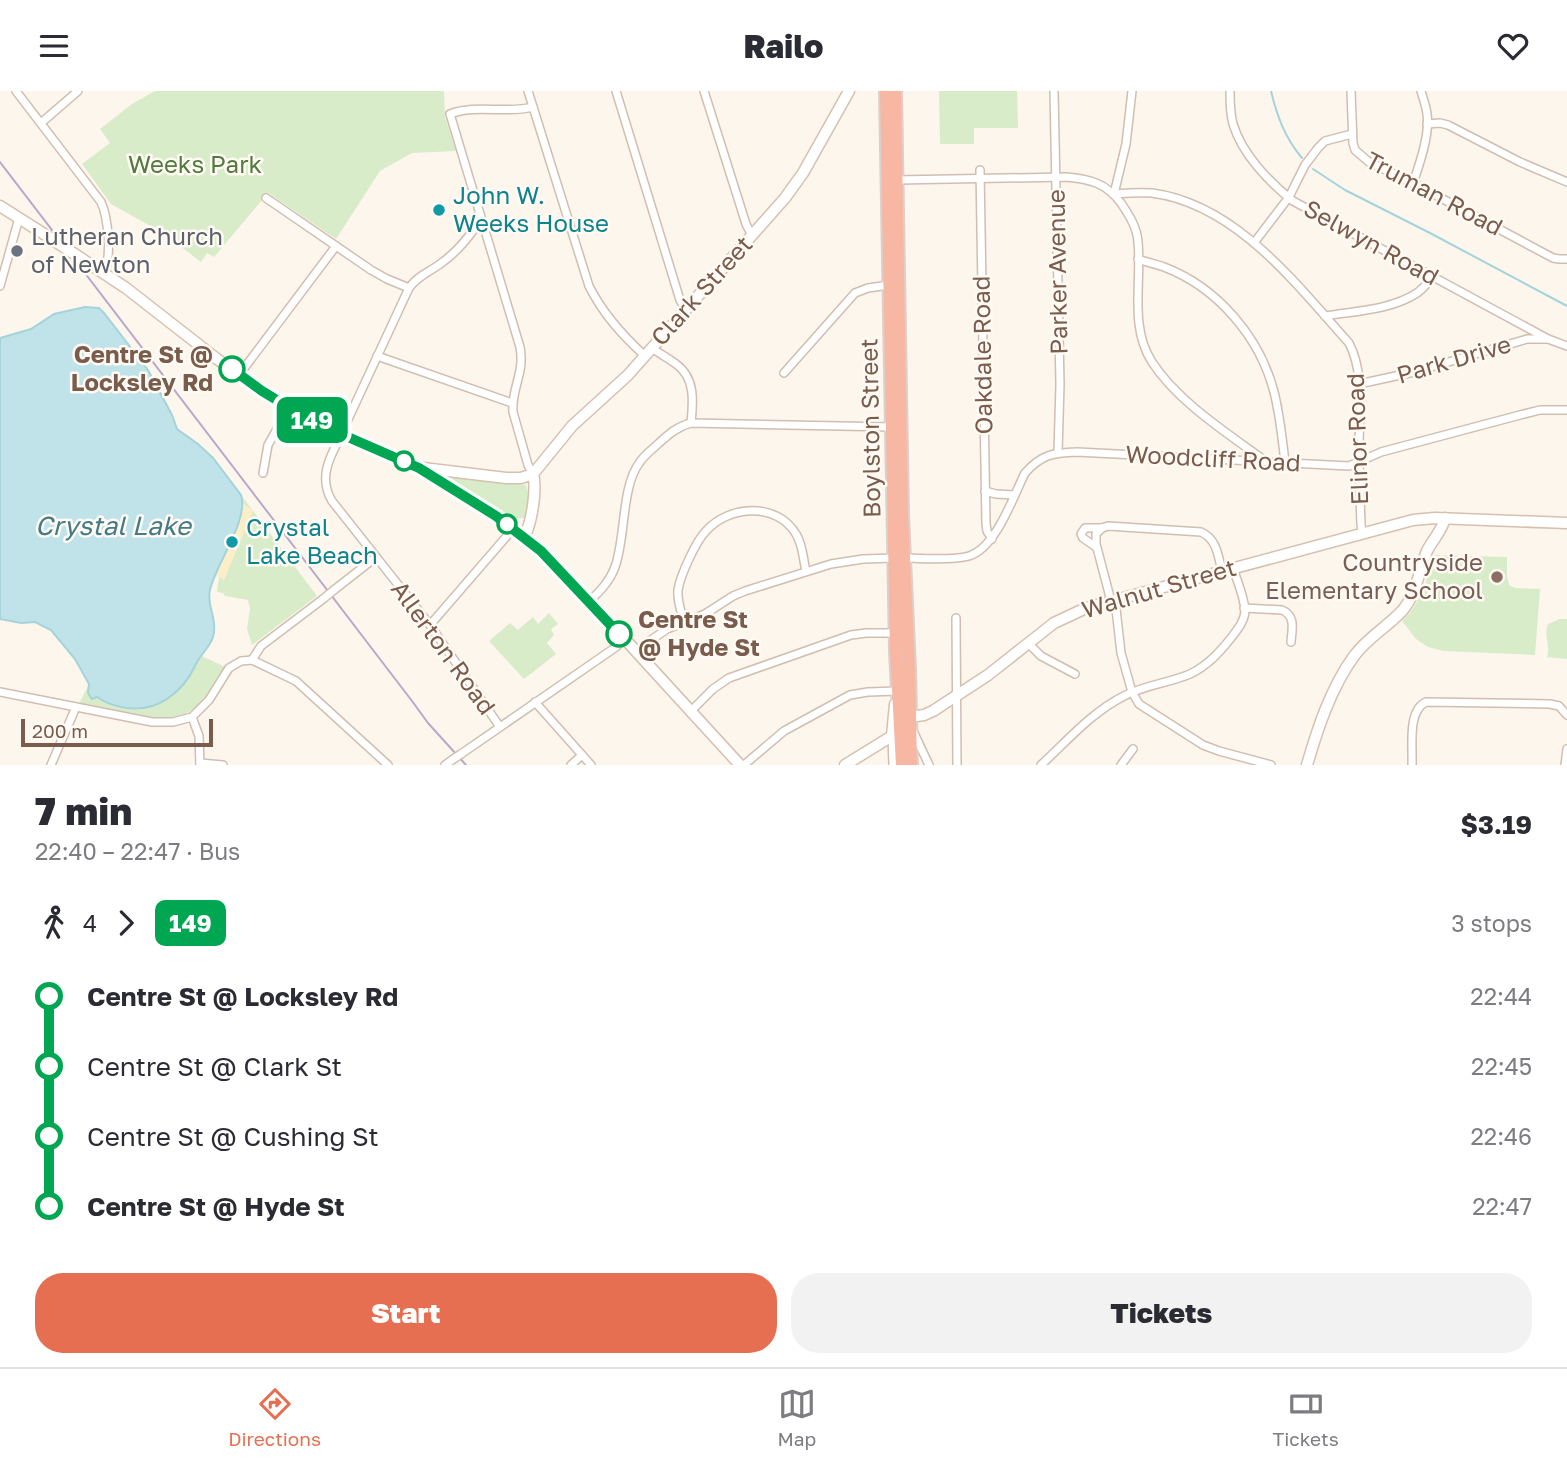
<!DOCTYPE html>
<meta charset="utf-8">
<style>
body{margin:0;font-family:"Golos Text",sans-serif;background:#f2f2f3;color:#2b2b33;height:100vh;display:flex;flex-direction:column;font-size:26px;white-space:nowrap}
*{box-sizing:border-box;margin:0}
p{font-size:23px;color:#7c7c81}
.icon{flex:none;width:38px;height:38px;fill:none;stroke:currentColor;stroke-width:2;stroke-linecap:round;stroke-linejoin:round}
.map{position:relative;height:674px;overflow:hidden}
.panel{display:flex;flex-direction:column;background:#fff;flex:1}
.panel>*{flex:none}
.badge{padding:0 14px;border-radius:10px;font-size:24px;line-height:46px}
.scale{position:absolute;left:21px;bottom:18px;width:192px;box-sizing:border-box;padding-left:7px;border:4px solid #7a5c4d;border-top:0;font-size:19px;line-height:24px;white-space:nowrap;color:#7a5c4d;-webkit-text-stroke:5px #fffaf3;paint-order:stroke}
.map>.badge{position:absolute;translate:-50% -50%;box-shadow:0 0 0 4px #fff}
.legs{display:flex;align-items:center;gap:10px;height:77px;padding:0 35px;font-size:23px}
.legs p{margin-inline-start:auto}
.head{display:flex;align-items:center;justify-content:space-between;height:119px;padding:0 35px}
h1{font-size:38px;font-weight:800;line-height:52px}
.action{display:flex;gap:14px;margin-top:auto;padding:14px 35px}
.action a{flex:1;height:80px;border-radius:28px;background:#e76f51;color:#fff;font-size:28px;font-weight:800;line-height:80px;text-align:center}
.action a+a{background:#f2f2f3;color:#2b2b33}
ul{padding:0 35px;list-style:none}
li{display:flex;align-items:center;gap:24px;height:70px;font-size:26px}
li i{display:grid;place-items:center;width:10px;height:100%;margin:0 9px;background:currentColor}
li i::after{content:'';width:18px;height:18px;margin:-9px;border:5px solid;border-radius:50%;background:#fff}
li p{margin-inline-start:auto}
li:first-child i{background:linear-gradient(#0000 50%,currentColor 0)}
li:last-child i{background:linear-gradient(currentColor 50%,#0000 0)}
header{display:flex;justify-content:space-between;align-items:center;height:91px;padding:0 35px;background:#fff;font-size:32px;font-weight:800}
.menu{display:flex;justify-content:space-around;align-items:center;height:98px;border-top:2px solid #e1e1e2;background:#fff;font-size:19px;color:#7c7c81}
.menu a{display:grid;justify-items:center;gap:4px}
.menu .on{color:#e76f51}
.map>svg:first-child{display:block}
.green{fill:#d8ecc9}
.sand{fill:#fcefc7}
.water{fill:#bfe3e8;stroke:#a5d3da;stroke-width:2}
.lines{fill:none;stroke-linecap:round;stroke-linejoin:round}
.stream{stroke:#a5d3da;stroke-width:2}
.street-casing{stroke:#d1beb0;stroke-width:10}
.secondary-casing{stroke:#d6c0b0;stroke-width:13}
.highway-casing{stroke:#dad1cd;stroke-width:16}
.street{stroke:#fff;stroke-width:7}
.secondary{stroke:#fff;stroke-width:10}
.highway{stroke:#f7b7a3;stroke-width:12}
.tram{stroke:#b9a8c9;stroke-width:2}
.street-bridge-casing{stroke:#d1beb0;stroke-width:10;stroke-linecap:butt}
.secondary-bridge-casing{stroke:#d6c0b0;stroke-width:13;stroke-linecap:butt}
.street-bridge{stroke:#fff;stroke-width:7}
.secondary-bridge{stroke:#fff;stroke-width:10}
.line-1-casing{stroke:#fff;stroke-width:16}
.line-1{stroke:#00a651;stroke-width:10}
.culture-dot{fill:#0f9aa8;stroke:#fffaf3;stroke-width:2.5}
.worship-dot{fill:#6b7280;stroke:#fffaf3;stroke-width:2.5}
.stop-1-dot{fill:#fff;stroke:#00a651;stroke-width:3.5}
.education-dot{fill:#8d6e63;stroke:#fffaf3;stroke-width:2.5}
.labels{text-anchor:middle;stroke-width:5;stroke-linejoin:round;paint-order:stroke}
.park-label{font-size:24px;fill:#537a41;stroke:#fffaf3}
.street-label{font-size:24px;fill:#7a5c4d;stroke:#fffaf3}
.culture-label{font-size:24px;fill:#0d838f;stroke:#fffaf3;text-anchor:start}
.worship-label{font-size:24px;fill:#5b616d;stroke:#fffaf3;text-anchor:start}
.stop-label{font-size:24px;font-weight:bold;fill:#7a5c4d;stroke:#fffaf3;text-anchor:end}
.education-label{font-size:24px;fill:#785e54;stroke:#fffaf3;text-anchor:end}
.water-label{font-size:26px;font-style:italic;fill:#437c86;stroke:#fffaf3}
</style>
<header><svg class="icon" aria-label="menu" viewBox="0 0 24 24"><path d="M4 6h16M4 12h16M4 18h16"/></svg>Railo<svg class="icon" aria-label="heart" viewBox="0 0 24 24"><path d="M12 20l-8-8c-3-5 5-10 8-4 3-6 11-1 8 4z"/></svg></header>
<div class="map">
<svg width="1567" height="674" viewBox="0 0 1567 674">
<rect width="100%" height="100%" fill="#fdf6ec"/>
<g class="green">
<polygon points="155,0 444,0 445,26 456,60 412,62 380,80 336,148 268,102 214,166 207,162 201,171 163,142 111,113 82,73 110,52 100,38 132,13"/>
<polygon points="939,0 1017,0 1018,37 974,37 974,53 940,53"/>
<path d="M 452,386 L 526,394 C 530,405 529,417 524,427 L 512,428 L 453,390 Z"/>
<path d="M 241,404 L 317,505 L 252,554 L 247,538 L 250,518 L 248,509 L 225,505 L 223,502 L 217,501 C 218,490 220,479 224,468 C 231,449 247,424 241,404 Z"/>
<path d="M 1435,464 L 1507,466 L 1507,487 L 1510,495 L 1516,497 L 1540,498 L 1535,564 L 1444,560 L 1428,556 L 1416,548 L 1402,530 C 1421,513 1426,488 1435,464 Z"/>
<polygon points="549,522 558,533 551,538 554,544 547,552 556,563 524,588 489,550 510,532 518,539 533,526 538,533"/>
<path d="M 1560,528 L 1567,528 L 1567,568 L 1547,566 C 1551,554 1543,545 1548,533 Z"/>
<path d="M 202,565 L 225,576 C 214,588 209,605 196,616 C 168,639 112,620 79,613 L 89,593 L 88,601 L 92,608 L 97,606 C 108,615 134,623 149,617 C 160,612 180,596 188,588 C 194,581 196,572 202,565 Z"/>
</g>
<polygon class="sand" points="238,408 253,420 224,489 212,481"/>
<path class="water" d="M 85,216 L 99,217 L 104,222 L 148,279 L 172,324 L 177,338 L 198,353 L 213,367 L 241,404 C 249,430 216,472 210,499 C 206,514 218,528 213,546 C 210,556 201,563 196,573 C 183,602 155,624 121,616 C 112,614 104,611 97,606 L 92,608 L 88,602 L 89,593 L 75,568 L 51,539 L 35,531 L 21,532 L 0,528 L 0,247 L 31,238 L 54,223 Z"/>
<g class="lines">
<g class="stream">
<path d="M 1271,0 C 1277,25 1285,47 1302,67"/>
<polyline points="1313,78 1345,99 1430,142 1567,215"/>
</g>
<defs>
<g id="street">
<path d="M 16,0 L 101,111 C 108,126 112,166 104,181"/>
<path d="M 528,0 L 589,195 C 603,223 622,244 645,265"/>
<polyline points="616,0 680,209 686,219"/>
<polyline points="704,0 746,133 752,145"/>
<polyline points="1054,0 1060,293 1058,362"/>
<path d="M 1132,0 L 1126,53 L 1114,103 C 1127,102 1140,101 1152,102 C 1236,113 1296,193 1349,252 C 1365,283 1359,322 1359,355 C 1359,381 1360,407 1361,433 L 1362,442"/>
<path d="M 1230,0 C 1230,11 1230,22 1233,33 C 1242,63 1269,91 1293,110 L 1548,248 L 1567,255"/>
<polyline points="1351,0 1353,52 1355,59 1369,71 1413,92 1553,167 1559,168 1567,168"/>
<polyline points="41,32 78,0"/>
<polyline points="1427,33 1440,32 1448,34 1520,71 1567,91"/>
<polyline points="980,79 986,433 987,440 992,448"/>
<path d="M 897,89 L 1066,86 C 1090,88 1106,92 1121,112 C 1129,124 1137,136 1138,151 C 1142,190 1129,236 1152,271 C 1177,310 1227,342 1264,369"/>
<path d="M 1413,92 C 1420,72 1430,43 1427,23 C 1426,15 1423,7 1421,0"/>
<polyline points="266,107 371,179 387,188 409,197"/>
<path d="M 483,131 L 478,133 C 468,147 458,160 444,170 C 432,180 418,184 409,197 L 331,365 C 324,381 323,395 332,410 L 430,534 L 500,636"/>
<polyline points="1254,152 1289,106 1305,74 1318,57 1325,50 1352,43"/>
<path d="M 1138,168 C 1146,171 1155,173 1164,176 C 1217,196 1260,246 1274,301 C 1280,324 1282,347 1285,371"/>
<polyline points="0,195 19,127"/>
<path d="M 1325,225 C 1355,220 1391,219 1417,202 C 1423,198 1428,191 1433,186"/>
<path d="M 652,257 C 660,263 668,267 676,273 C 696,287 693,312 691,332"/>
<polyline points="377,265 512,312"/>
<polyline points="784,282 855,202 868,197 889,194"/>
<polyline points="239,284 336,155"/>
<polyline points="1359,293 1414,281 1527,248 1548,248"/>
<polyline points="263,382 268,354 289,317"/>
<path d="M 533,383 L 528,374 L 513,321 C 511,297 525,283 520,256 L 450,23 C 476,13 506,23 533,16"/>
<polyline points="985,400 996,403 1014,404"/>
<polyline points="1102,437 1096,443 1096,453 1111,510"/>
<path d="M 1096,456 L 1083,447 L 1081,443 L 1085,437 L 1102,437 L 1108,435 L 1201,441 C 1217,448 1218,465 1222,480"/>
<path d="M 904,467 C 922,467 951,470 969,465 C 996,457 1013,406 1025,382 C 1042,363 1053,362 1077,361 L 1349,375 L 1381,361 L 1520,324 L 1540,319 L 1567,319"/>
<polyline points="334,499 376,466"/>
<polyline points="1115,509 1121,562 1132,601 1139,613 1203,654 1219,660 1271,674"/>
<path d="M 590,510 C 600,500 610,490 615,476 C 626,446 621,395 640,371 C 645,363 653,358 659,352 C 669,343 678,335 691,332 L 892,336"/>
<path d="M 1244,517 L 1282,519 C 1296,525 1292,538 1291,551"/>
<polyline points="956,527 957,674"/>
<path d="M 684,531 C 681,520 677,510 678,499 C 680,485 696,450 706,440 C 729,414 777,411 796,443 C 803,454 803,468 806,480"/>
<polyline points="430,534 513,438"/>
<polyline points="1028,552 1041,565 1075,583"/>
<polyline points="637,562 651,549 667,538 705,523 733,505 745,500 831,473 863,468 894,467"/>
<polyline points="252,569 261,555 323,508"/>
<polyline points="0,601 152,631 173,631 192,626 209,609 229,577 241,570 252,569 296,590 388,674"/>
<polyline points="535,611 591,674"/>
<polyline points="690,621 713,598 729,587 851,544 866,542 895,542"/>
<polyline points="192,626 199,645 200,674"/>
<polyline points="913,640 929,674"/>
<polyline points="892,645 893,674"/>
<polyline points="461,663 616,556 624,548"/>
<polyline points="200,672 223,674"/>
<polyline points="51,674 76,616"/>
<polyline points="445,674 452,669"/>
<polyline points="571,674 582,664"/>
<polyline points="744,674 784,640 850,604 868,601 897,600"/>
<path d="M 1041,674 C 1067,650 1092,621 1124,605 C 1145,594 1169,592 1190,583 C 1207,575 1219,562 1231,547 C 1237,539 1245,530 1245,519 C 1244,505 1237,490 1233,477"/>
<polyline points="1121,674 1133,658"/>
<path d="M 1412,674 C 1413,656 1407,620 1426,611 L 1550,613 L 1559,615 L 1567,624"/>
<polyline points="1565,674 1567,658"/>
</g>
<g id="secondary">
<polyline points="0,115 44,143"/>
<polyline points="73,162 126,197 217,268 273,307 334,340 424,379 490,421 529,449 590,510 740,674"/>
<polyline points="423,377 506,387 521,387 533,383 572,335 628,284 785,107 803,82 849,0"/>
<path d="M 524,446 C 532,432 537,398 533,383"/>
<polyline points="910,626 924,624 933,620 988,584 1054,532 1086,517 1413,429 1435,427 1567,432"/>
<polyline points="845,674 892,645 895,613"/>
<path d="M 1307,674 C 1318,636 1331,597 1354,565 C 1367,547 1387,536 1402,520 C 1416,504 1419,480 1427,460 C 1433,448 1442,440 1445,427"/>
</g>
<g id="highway">
<polyline points="886,0 896,560 902,674"/>
<polyline points="895,0 902,424 909,578 911,674"/>
</g>
</defs>
<use href="#street" class="street-casing"/>
<use href="#secondary" class="secondary-casing"/>
<use href="#highway" class="highway-casing"/>
<use href="#street" class="street"/>
<use href="#secondary" class="secondary"/>
<use href="#highway" class="highway"/>
<polyline class="tram" points="0,71 412,610 428,632 466,674"/>
<defs>
<g id="street-bridge">
<polyline points="323,508 334,499"/>
<polyline points="452,669 461,663"/>
</g>
<polyline id="secondary-bridge" points="44,143 73,162"/>
</defs>
<use href="#street-bridge" class="street-bridge-casing"/>
<use href="#secondary-bridge" class="secondary-bridge-casing"/>
<use href="#street-bridge" class="street-bridge"/>
<use href="#secondary-bridge" class="secondary-bridge"/>
</g>
<g class="lines">
<defs>
<polyline id="line-1" points="232,278 262,300 295,320 341,343 419,377 496,425 541,460 619,543"/>
</defs>
<use href="#line-1" class="line-1-casing"/>
<use href="#line-1" class="line-1"/>
</g>
<g class="culture-dot">
<circle cx="439" cy="119" r="7"/>
<circle cx="232" cy="451" r="7"/>
</g>
<circle class="worship-dot" cx="17" cy="160" r="7"/>
<g class="stop-1-dot">
<circle cx="232" cy="278" r="12"/>
<circle cx="404" cy="370" r="9"/>
<circle cx="507" cy="433" r="9"/>
<circle cx="619" cy="543" r="12"/>
</g>
<circle class="education-dot" cx="1497" cy="486" r="7"/>
<g class="labels">
<g class="park-label">
<text x="195" y="82">Weeks Park</text>
</g>
<g class="street-label">
<text transform="translate(1434 103) rotate(28)" y="8">Truman Road</text>
<text transform="translate(1371 152) rotate(29)" y="8">Selwyn Road</text>
<text transform="translate(1058 181) rotate(-91)" y="8">Parker Avenue</text>
<text transform="translate(702 200) rotate(-48)" y="8">Clark Street</text>
<text transform="translate(983 264) rotate(-91)" y="8">Oakdale Road</text>
<text transform="translate(1454 269) rotate(-16)" y="8">Park Drive</text>
<text transform="translate(871 337) rotate(-91)" y="8">Boylston Street</text>
<text transform="translate(1358 348) rotate(-92)" y="8">Elinor Road</text>
<text transform="translate(1213 368) rotate(3)" y="8">Woodcliff Road</text>
<text transform="translate(1159 498) rotate(-16)" y="8">Walnut Street</text>
<text transform="translate(443 557) rotate(54)" y="8">Allerton Road</text>
</g>
<g class="culture-label">
<text x="453" y="113">John W.<tspan x="453" dy="28">Weeks House</tspan></text>
<text x="246" y="445">Crystal<tspan x="246" dy="28">Lake Beach</tspan></text>
</g>
<g class="worship-label">
<text x="31" y="154">Lutheran Church<tspan x="31" dy="28">of Newton</tspan></text>
</g>
<g class="stop-label">
<text x="213" y="272">Centre St @<tspan x="213" dy="28">Locksley Rd</tspan></text>
<text x="638" y="537" text-anchor="start">Centre St<tspan x="638" dy="28">@ Hyde St</tspan></text>
</g>
<g class="education-label">
<text x="1483" y="480">Countryside<tspan x="1483" dy="28">Elementary School</tspan></text>
</g>
<g class="water-label">
<text x="113" y="444">Crystal Lake</text>
</g>
</g>
</svg>
<div class="scale">200 m</div>
<b class="badge" style="left:312px;top:329px;background:#00a651;color:#fff">149</b>
</div>
<section class="panel">
<div class="head"><div><h1>7 min</h1><p>22:40 – 22:47 · Bus</p></div><b>$3.19</b></div>
<div class="legs"><svg class="icon" aria-label="walk" viewBox="0 0 24 24"><circle cx="13" cy="4" r="2"/><path d="M13 8l-2 6 4 7M11 14l-3 7M7 12l3-4h3l4 4"/></svg>4<svg class="icon" aria-label="forward" viewBox="0 0 24 24"><path d="M9 5l7 7-7 7"/></svg><b class="badge" style="background:#00a651;color:#fff">149</b><p>3 stops</p></div>
<ul>
<li><i style="color:#00a651"></i><b>Centre St @ Locksley Rd</b><p>22:44</p></li>
<li><i style="color:#00a651"></i><span>Centre St @ Clark St</span><p>22:45</p></li>
<li><i style="color:#00a651"></i><span>Centre St @ Cushing St</span><p>22:46</p></li>
<li><i style="color:#00a651"></i><b>Centre St @ Hyde St</b><p>22:47</p></li>
</ul>
<div class="action"><a>Start</a><a>Tickets</a></div>
</section>
<nav class="menu">
<a class="on"><svg class="icon" aria-label="directions" viewBox="0 0 24 24"><path d="M12 3l9 9-9 9-9-9zM9 14v-3h6M13 9l2 2-2 2"/></svg>Directions</a>
<a><svg class="icon" aria-label="map" viewBox="0 0 24 24"><path d="M3 6l6-2 6 2 6-2v14l-6 2-6-2-6 2zM9 4v14M15 6v14"/></svg>Map</a>
<a><svg class="icon" aria-label="tickets" viewBox="0 0 24 24"><path d="M3 7h18v10H3zM15 7v10"/></svg>Tickets</a>
</nav>
